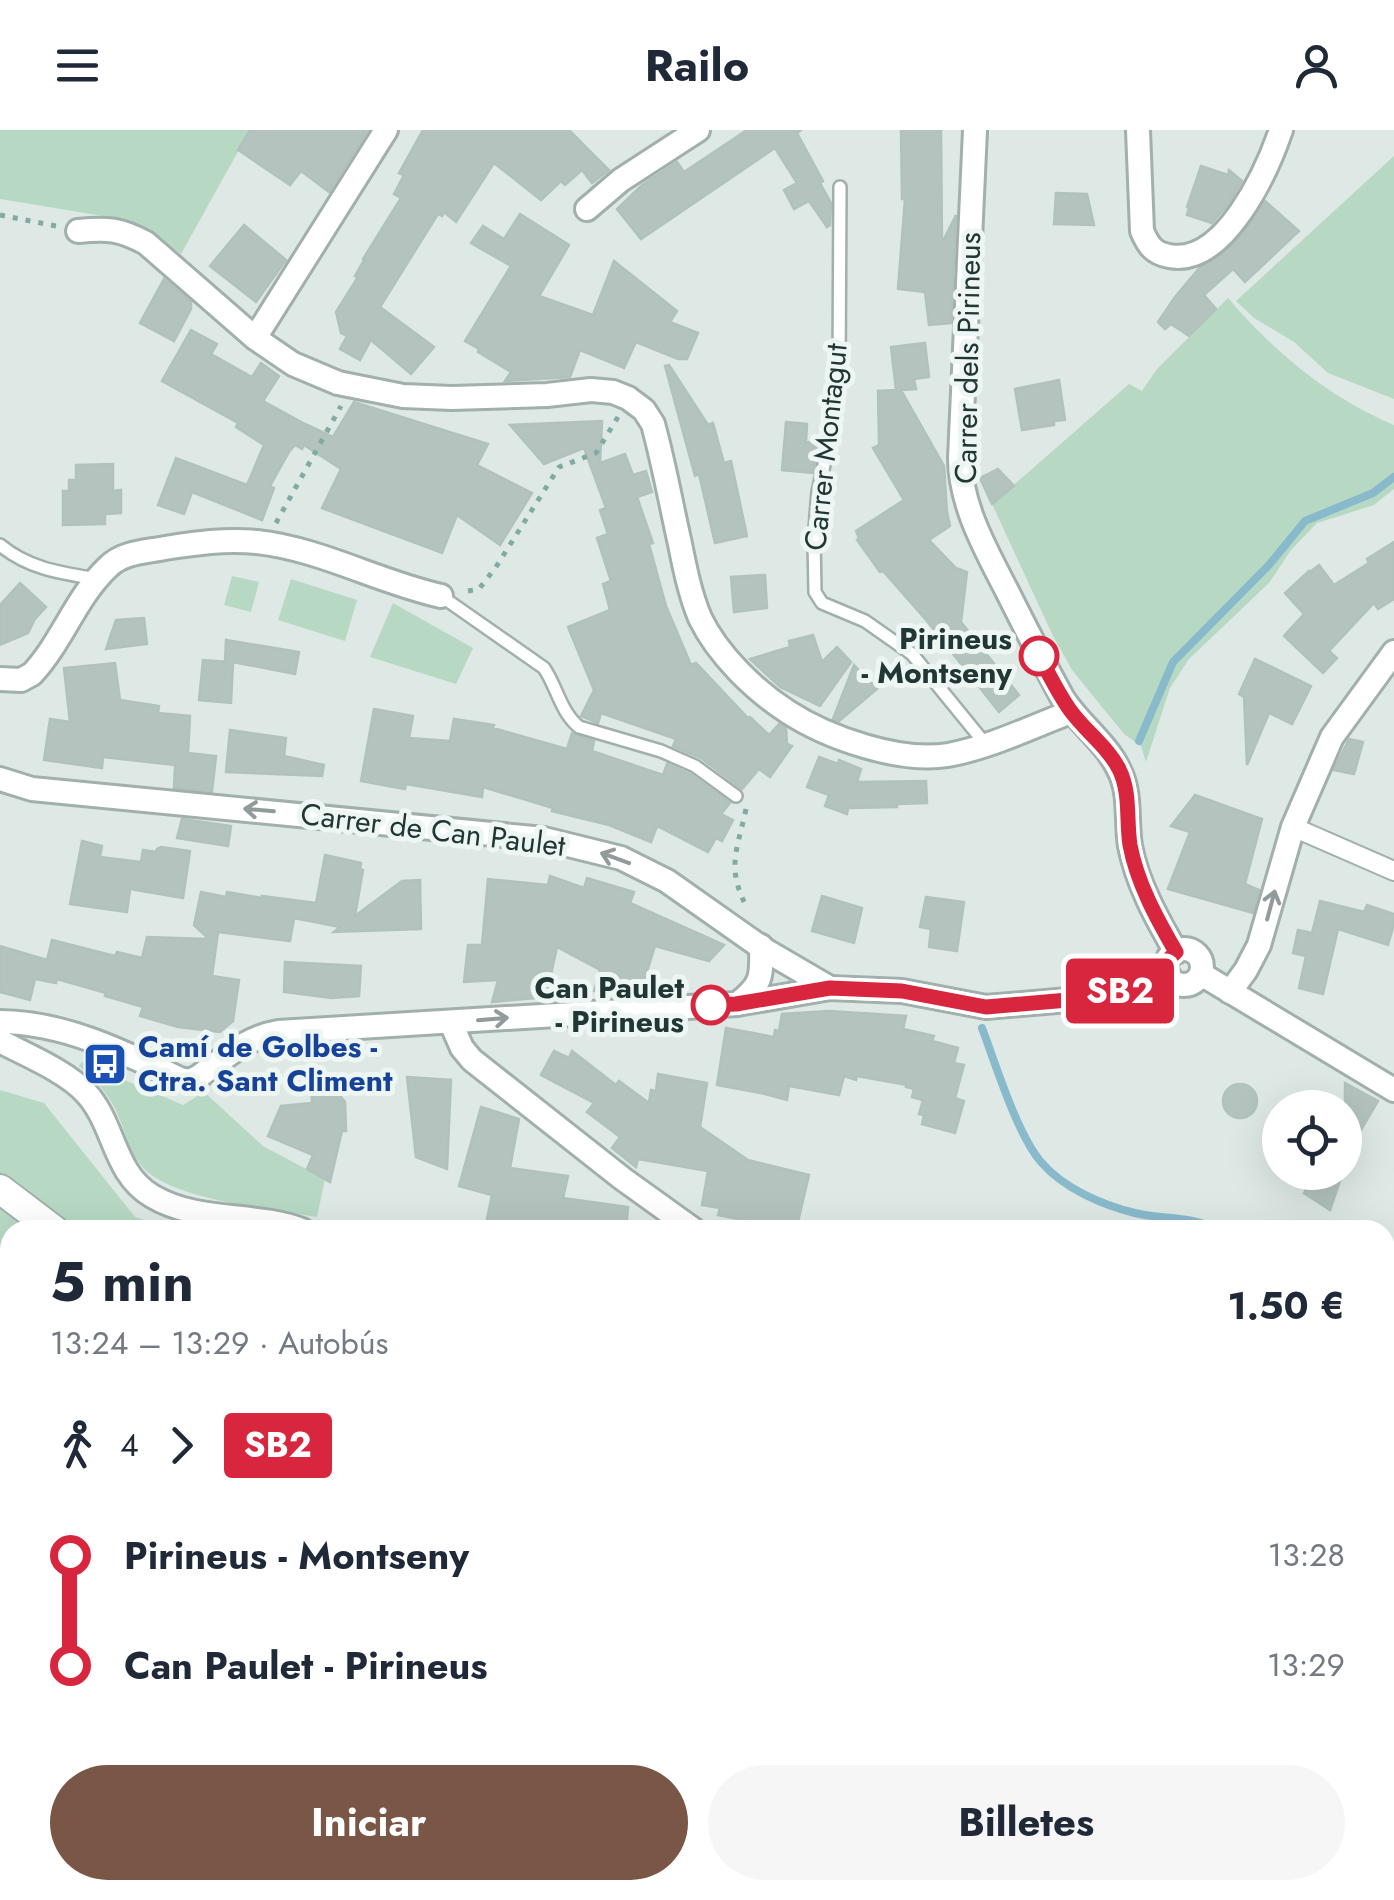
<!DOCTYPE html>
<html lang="es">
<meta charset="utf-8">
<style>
body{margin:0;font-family:Jost,sans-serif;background:#f6f6f7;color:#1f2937;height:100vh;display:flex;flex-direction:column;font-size:38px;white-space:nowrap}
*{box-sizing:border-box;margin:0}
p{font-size:32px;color:#747a83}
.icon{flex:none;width:55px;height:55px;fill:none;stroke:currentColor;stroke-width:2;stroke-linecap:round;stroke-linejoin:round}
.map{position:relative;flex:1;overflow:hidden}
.details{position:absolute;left:0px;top:1090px;width:1395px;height:680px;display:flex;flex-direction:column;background:#fff;border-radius:30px 30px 0 0;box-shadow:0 10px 40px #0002}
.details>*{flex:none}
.badge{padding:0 20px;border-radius:8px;font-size:35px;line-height:65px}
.fabs{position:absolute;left:1262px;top:960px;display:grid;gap:20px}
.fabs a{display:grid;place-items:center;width:100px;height:100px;border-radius:50%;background:#fff;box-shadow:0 10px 40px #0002;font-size:50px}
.map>.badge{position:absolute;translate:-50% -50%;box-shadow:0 0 0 5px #fff}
.legs{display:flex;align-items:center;gap:15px;height:110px;padding:0 50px;font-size:32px}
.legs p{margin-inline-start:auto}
.headline{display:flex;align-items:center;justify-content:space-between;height:170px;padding:0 50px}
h1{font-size:55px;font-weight:700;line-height:75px}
.cta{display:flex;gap:20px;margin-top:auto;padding:20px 50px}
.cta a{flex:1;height:115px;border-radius:60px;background:#7a5647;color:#fff;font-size:40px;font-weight:700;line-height:115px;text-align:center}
.cta a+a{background:#f6f6f7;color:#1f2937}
ul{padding:0 50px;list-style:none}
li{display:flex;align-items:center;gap:35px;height:110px;font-size:38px}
li i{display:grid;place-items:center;width:15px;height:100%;margin:0 12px;background:currentColor}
li i::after{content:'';width:25px;height:25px;margin:-12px;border:8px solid;border-radius:50%;background:#fff}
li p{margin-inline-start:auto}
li:first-child i{background:linear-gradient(#0000 50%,currentColor 0)}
li:last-child i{background:linear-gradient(currentColor 50%,#0000 0)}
header{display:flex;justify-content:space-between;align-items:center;height:130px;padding:0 50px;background:#fff;font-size:45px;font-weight:700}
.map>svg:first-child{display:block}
.green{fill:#b7d9c4}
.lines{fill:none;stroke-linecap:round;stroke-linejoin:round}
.stream{stroke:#88bacc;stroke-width:8}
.building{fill:#b4c3be;stroke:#b1c2bd;stroke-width:2.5}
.service-casing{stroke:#a1b0ac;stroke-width:16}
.pedestrian-casing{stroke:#a1b0ac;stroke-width:22}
.minor-casing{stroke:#a1b0ac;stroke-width:28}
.tertiary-casing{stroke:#a1b0ac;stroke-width:32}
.path{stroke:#80aba2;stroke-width:5;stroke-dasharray:5 8;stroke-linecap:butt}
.service{stroke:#fff;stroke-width:11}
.pedestrian{stroke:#fff;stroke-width:18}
.minor{stroke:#fff;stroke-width:22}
.tertiary{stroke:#fff;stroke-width:28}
.oneway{stroke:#909b9a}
.line-1-casing{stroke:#fff;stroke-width:22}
.line-1{stroke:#d7263d;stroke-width:15}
.stop-1-dot{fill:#fff;stroke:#d7263d;stroke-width:5}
.labels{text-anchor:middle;stroke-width:10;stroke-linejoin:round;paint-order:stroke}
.street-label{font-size:30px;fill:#203734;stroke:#eef6f3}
.stop-label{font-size:30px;font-weight:bold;fill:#203734;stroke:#eef6f3;text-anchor:end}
.transit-label{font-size:30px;font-weight:bold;fill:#164399;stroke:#eef6f3;text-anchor:start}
</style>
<header><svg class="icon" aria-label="menu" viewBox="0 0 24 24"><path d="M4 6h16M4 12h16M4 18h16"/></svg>Railo<svg class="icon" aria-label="person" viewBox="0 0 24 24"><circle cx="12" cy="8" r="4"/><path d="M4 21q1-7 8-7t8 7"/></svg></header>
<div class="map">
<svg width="1394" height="1770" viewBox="0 0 1394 1770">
<rect width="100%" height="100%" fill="#dee9e5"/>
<g class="green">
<polygon points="0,0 250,0 181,124 151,102 121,89 0,69"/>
<polygon points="1394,26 1394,269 1328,243 1294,212 1254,188 1236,171"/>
<path d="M 1228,168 C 1273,221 1329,268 1394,295 L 1394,359 L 1374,375 L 1317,393 L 1291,420 L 1269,453 L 1189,529 L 1170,558 L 1146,632 L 1141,616 L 1124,604 L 1072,540 L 1053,506 L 992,374 L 1129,254 L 1142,261 L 1157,239 Z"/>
<polygon points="232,446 259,452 251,482 224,475"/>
<polygon points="291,449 357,470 345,511 278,490"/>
<polygon points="393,473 473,518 456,554 370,527"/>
<path d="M 82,932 L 183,975 L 204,962 L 263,1016 L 325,1049 L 317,1087 C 273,1079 166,1070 140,1034 C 129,1020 125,1001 118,985 C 109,964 96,951 79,936 Z"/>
<polygon points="0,960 44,973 135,1087 174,1100 10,1100 10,1677 0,1662"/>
<polygon points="1385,1255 1394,1258 1394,1770 312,1770 304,1760 1385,1760"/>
<polygon points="0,1725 10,1737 10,1760 33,1760 43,1770 0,1770"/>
<polygon points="100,1760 193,1760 171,1770 118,1770"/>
</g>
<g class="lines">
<g class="stream">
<polyline points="1139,611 1173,532 1269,435 1305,391 1373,363 1394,347"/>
<path d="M 982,898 C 996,935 1017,1004 1041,1032 C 1063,1058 1102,1075 1135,1083 C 1162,1090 1192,1085 1217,1100"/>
<polyline points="1385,1259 1394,1261"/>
</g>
</g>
<g class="building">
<polygon points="250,0 368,0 329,62 301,41 290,55 238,20"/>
<polygon points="423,0 569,0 609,40 592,53 582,40 565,55 561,51 541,70 494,33 456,92 444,82 442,86 438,84 380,177 434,217 411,244 371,210 360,230 340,219 347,206 341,203 336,182 358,147 355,146 364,130 363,129 401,68 394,64 404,45 399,43"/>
<polygon points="747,0 801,0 797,3 823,51 820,53 831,73 830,95 827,97 809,71 794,79 784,60 797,53 775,18 641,109 617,79 642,55 677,32 684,42"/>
<polygon points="901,0 941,0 942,113 956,85 951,193 929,195 925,162 898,159 905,69 902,69"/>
<polygon points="1201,36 1228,45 1229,40 1242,51 1228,74 1212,93 1187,85 1189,78 1187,77"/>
<polygon points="1056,63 1087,64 1094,95 1054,94"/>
<polygon points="1265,71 1299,101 1245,152 1233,139 1204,165 1216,179 1189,206 1171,194 1165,199 1158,192 1175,167 1201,136 1217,128 1236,111"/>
<polygon points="520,84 569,115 539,166 593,185 614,131 677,181 670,192 698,203 687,229 678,229 636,212 624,238 580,220 570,247 505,251 511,242 478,222 479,219 465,211 511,136 471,113 483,96 504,109"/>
<polygon points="244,95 286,130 256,172 210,136"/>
<polygon points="164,149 191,172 191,179 174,211 140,193"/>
<polygon points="191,200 217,214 211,224 252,247 261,233 279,246 263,271 305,294 333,307 354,272 488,314 477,335 532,363 500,415 457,385 442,423 322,378 341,339 304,315 302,319 295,315 289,322 270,356 274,358 262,390 192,362 184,384 158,375 176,328 247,355 264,315 236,297 238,293 162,251"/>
<polygon points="925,213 929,247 914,249 916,259 901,260 944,336 947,382 950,396 929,410 956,438 967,442 961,492 1019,565 999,582 927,491 883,441 880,442 857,410 859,408 856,401 904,370 873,318 879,315 878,261 896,260 891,217"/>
<polygon points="669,235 708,295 713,293 724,333 731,331 747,406 715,413 699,344 695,346 665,236"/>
<polygon points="1059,250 1065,290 1054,291 1054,295 1022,300 1015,259"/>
<polygon points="602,291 600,333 625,324 633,345 646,341 652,362 637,367 653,413 649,414 666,476 691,535 696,533 748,588 750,587 769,605 779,594 786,598 787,614 792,616 770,647 759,639 742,659 701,628 673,616 676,609 601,583 598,593 581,586 594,560 568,497 610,480 603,454 611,451 597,408 608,404 600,380 606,378 584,318 544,334 510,295"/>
<polygon points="786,292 807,294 806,312 819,313 813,343 782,340"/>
<polygon points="113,334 113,361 121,360 121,383 105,384 105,394 63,395 63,361 69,361 69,350 76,350 76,335"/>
<polygon points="998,339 1014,356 992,374 980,348"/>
<polygon points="1394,412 1394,469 1378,479 1374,473 1329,521 1337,528 1323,543 1284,506 1304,484 1285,463 1309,441 1310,442 1319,435 1334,455 1369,433 1367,429"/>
<polygon points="765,445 767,478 734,482 731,447"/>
<polygon points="20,453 46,477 35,489 28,503 0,515 0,475"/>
<polygon points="144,488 147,514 106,519 116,490"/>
<polygon points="813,505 822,532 837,517 851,532 820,576 780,557 750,529 790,517 789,511"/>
<polygon points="226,510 299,522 295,544 233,532 231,573 199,570 203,530 229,532 225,531"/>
<polygon points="1255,529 1311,556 1292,594 1269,583 1247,635 1244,567 1239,564"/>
<polygon points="115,533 120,570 159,576 158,583 190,586 188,623 216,626 212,662 174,658 175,635 103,627 102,638 44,630 50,589 70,592 64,538"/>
<polygon points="854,535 877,559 839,591 833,589"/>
<polygon points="374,579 413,586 409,608 450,611 454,589 494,595 493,598 567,619 572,603 594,611 592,621 663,645 667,634 690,644 730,673 721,684 733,690 722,711 716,708 708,722 657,696 651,712 609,695 552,681 553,678 483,657 482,667 406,654 405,659 361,651"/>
<polygon points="230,600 286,608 284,626 324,635 322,646 226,642"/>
<polygon points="1349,609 1363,612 1354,644 1334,640"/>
<polygon points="819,627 838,634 839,630 861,639 857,652 926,651 927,673 897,674 897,677 848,678 847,684 825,676 829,665 807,657"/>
<polygon points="1195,665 1262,689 1245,754 1259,760 1253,783 1168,759 1190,702 1171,696"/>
<polygon points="182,689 231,696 228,716 177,708"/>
<polygon points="82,711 102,716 100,727 141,732 143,720 156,722 157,719 161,717 190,721 183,768 130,759 127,782 70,774"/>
<polygon points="325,725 361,733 360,739 363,740 355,786 402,751 420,750 421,799 334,802 340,797 294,788 290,811 218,802 212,846 239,850 233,891 220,902 178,897 140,886 143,877 105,866 106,863 57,849 56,853 35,849 30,870 0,862 0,816 47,830 52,810 115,826 117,822 142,828 147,807 209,809 194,795 201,762 226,767 227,762 262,768 262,766 316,773"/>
<polygon points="550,746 584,758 587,748 634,762 630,773 724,815 709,831 655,816 641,861 594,861 600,840 557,817 546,867 492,872 498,850 464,852 468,815 482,815 488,749 548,755"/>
<polygon points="822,766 862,778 854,813 812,801"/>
<polygon points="926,767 964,772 957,821 929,817 931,799 920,797"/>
<polygon points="1320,771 1364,782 1367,775 1394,784 1394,794 1388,815 1338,799 1323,864 1299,858 1306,826 1293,823 1298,800 1312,803"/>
<polygon points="285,832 361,836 359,866 332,868 284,862"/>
<polygon points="829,881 906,886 903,899 934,906 932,911 958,918 954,933 964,935 955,968 964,971 955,1003 922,994 924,985 919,984 923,970 912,967 914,959 906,957 907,955 857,946 856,950 844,946 839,965 789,956 787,970 765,964 717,955 726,898 774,907 775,900 779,901 782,884"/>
<polygon points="554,921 569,928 572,921 616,955 619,951 649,973 651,960 656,961 658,944 707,953 700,997 748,1030 809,1045 796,1100 751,1100 753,1092 718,1085 720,1078 702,1075 708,1041 638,1029 636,1037 612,1018 620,1007 587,982 594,973 541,945"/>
<polygon points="407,947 451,950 447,1039 416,1027"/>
<polygon points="1345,953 1378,971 1345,1027"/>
<circle cx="1240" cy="971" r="17"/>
<polygon points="341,955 341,967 345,972 346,1001 342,1001 330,1052 307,1039 313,1025 268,1006 281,976 312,973 311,956"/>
<polygon points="481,977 519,989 510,1038 568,1046 563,1068 628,1077 626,1100 512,1100 487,1089 492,1065 459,1056"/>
<polygon points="1315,1042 1343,1042 1330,1080 1304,1063"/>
</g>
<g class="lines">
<defs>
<g id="service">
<polyline points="840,57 839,243 832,299 818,362 814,410 815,462 822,473 865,491 912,524 987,616"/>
<path d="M 0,415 C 29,439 61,443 97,449"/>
<path d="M 441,466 L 544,538 C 557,557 560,581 579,597 L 661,621 L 695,636 L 736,666"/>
</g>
<polyline id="pedestrian" points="1293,697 1394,741"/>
<g id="minor">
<path d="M 975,0 L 960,328 C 960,375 986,420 1007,461 C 1025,497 1043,532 1062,567 C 1078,593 1106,612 1119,640 C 1131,663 1126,690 1130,716 C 1137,753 1157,789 1176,822"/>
<path d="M 1138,0 L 1142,101 C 1148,115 1153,123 1169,126 C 1224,137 1267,41 1281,0"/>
<polyline points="587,79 621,50 698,0"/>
<path d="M 78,101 C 108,98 120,99 146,113 L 255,208 L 293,234 L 338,253 L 403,266 L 452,268 L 547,265 L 591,260 L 613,262 L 628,268 L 644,280 L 653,294 C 664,334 671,374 680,414 C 685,439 690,464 700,488 C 718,525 754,560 788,582 C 828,608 900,633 948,625 C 991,617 1031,597 1071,582"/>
<polyline points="255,208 386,0"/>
<path d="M 0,549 L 21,550 L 32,544 C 62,512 76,467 108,437 C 123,422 145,422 165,418 C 196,413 225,409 257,412 C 321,419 378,452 441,466"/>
<polyline points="0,649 32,659 544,709 621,728 667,751 765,820 830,858"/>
<circle cx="1184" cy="837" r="18"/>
<polyline points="1201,844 1394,960"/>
<polyline points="1230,862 1246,840 1259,815 1293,697 1332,607 1394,522"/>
<path d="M 737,874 C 762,855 762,847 761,816"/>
<path d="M 0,892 C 63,892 124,922 180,949 L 189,951 L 198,947 C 223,929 247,907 278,902 L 737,874 L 830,858 L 902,861 L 986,877 L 1068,870 L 1126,860 L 1141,857 L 1169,846"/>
<polyline points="451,893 462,918 472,930 623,1049 694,1100"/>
<path d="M 0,911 C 26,925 66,941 86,963 C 115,994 113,1043 152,1066 C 197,1093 254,1082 302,1100"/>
</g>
<g id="tertiary">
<polyline points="0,1059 54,1100"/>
<polyline points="781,1760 796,1770"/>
</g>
</defs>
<use href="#service" class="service-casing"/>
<use href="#pedestrian" class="pedestrian-casing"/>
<use href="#minor" class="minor-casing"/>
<use href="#tertiary" class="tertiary-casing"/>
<g class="path">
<polyline points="0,85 56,96"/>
<polyline points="276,393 341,276"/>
<polyline points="468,461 479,459 496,437 559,337 596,323 618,287"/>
<path d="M 746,679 C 737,721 726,737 747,778"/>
<polyline points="1385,1437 1394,1441"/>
<polyline points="0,1754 15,1764 18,1770"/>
<polyline points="1385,1758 1394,1761"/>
</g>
<use href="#service" class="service"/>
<use href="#pedestrian" class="pedestrian"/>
<use href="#minor" class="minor"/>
<use href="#tertiary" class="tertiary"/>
</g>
<defs><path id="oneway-shaft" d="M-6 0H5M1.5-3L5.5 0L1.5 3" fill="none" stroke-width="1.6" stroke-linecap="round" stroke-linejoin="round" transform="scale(2.5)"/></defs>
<g class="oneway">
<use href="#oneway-shaft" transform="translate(259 680) rotate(-175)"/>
<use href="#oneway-shaft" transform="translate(615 728) rotate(-160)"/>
<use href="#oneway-shaft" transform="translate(1271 775) rotate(-75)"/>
<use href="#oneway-shaft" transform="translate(493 889) rotate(-5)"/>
</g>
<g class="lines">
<defs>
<path id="line-1" d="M 711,875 L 736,874 L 830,858 L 902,861 L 986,877 L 1068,870 L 1126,860 L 1169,846 L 1168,830 L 1176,822 C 1157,789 1137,753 1130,715 C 1126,690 1131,663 1119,639 C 1108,617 1085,601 1070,580 C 1058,563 1049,544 1039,526"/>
</defs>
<use href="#line-1" class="line-1-casing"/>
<use href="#line-1" class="line-1"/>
</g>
<defs>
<symbol id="bus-square" viewBox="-11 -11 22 22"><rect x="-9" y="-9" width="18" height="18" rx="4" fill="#1a4fb4" stroke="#eef6f3"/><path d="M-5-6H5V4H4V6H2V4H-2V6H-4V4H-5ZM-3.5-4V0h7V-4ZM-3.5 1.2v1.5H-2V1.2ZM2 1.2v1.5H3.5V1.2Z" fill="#fff"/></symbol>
</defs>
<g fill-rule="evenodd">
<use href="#bus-square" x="80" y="909" width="50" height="50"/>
</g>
<g class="stop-1-dot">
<circle cx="1039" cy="526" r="18"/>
<circle cx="711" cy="875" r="18"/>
</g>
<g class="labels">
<g class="street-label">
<text transform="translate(968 228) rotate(-89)" y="10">Carrer dels Pirineus</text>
<text transform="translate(826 317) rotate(-84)" y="10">Carrer Montagut</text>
<text transform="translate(433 700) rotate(7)" y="10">Carrer de Can Paulet</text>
</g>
<g class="stop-label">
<text x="1012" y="519">Pirineus<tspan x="1012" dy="34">- Montseny</tspan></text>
<text x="684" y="868">Can Paulet<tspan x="684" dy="34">- Pirineus</tspan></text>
</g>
<g class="transit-label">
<text x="138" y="927">Camí de Golbes -<tspan x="138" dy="34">Ctra. Sant Climent</tspan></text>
</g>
</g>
</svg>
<div class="fabs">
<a><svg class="icon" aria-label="locate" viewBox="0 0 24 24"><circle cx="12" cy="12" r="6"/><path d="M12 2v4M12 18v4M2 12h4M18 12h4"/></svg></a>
</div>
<b class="badge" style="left:1120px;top:861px;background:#d7263d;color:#fff">SB2</b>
<section class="details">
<div class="headline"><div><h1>5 min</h1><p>13:24 – 13:29 · Autobús</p></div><b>1.50 €</b></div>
<div class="legs"><svg class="icon" aria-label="walk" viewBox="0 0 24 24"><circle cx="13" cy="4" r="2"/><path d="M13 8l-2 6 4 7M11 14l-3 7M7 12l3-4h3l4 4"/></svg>4<svg class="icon" aria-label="forward" viewBox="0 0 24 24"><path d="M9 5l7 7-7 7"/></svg><b class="badge" style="background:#d7263d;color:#fff">SB2</b></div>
<ul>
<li><i style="color:#d7263d"></i><b>Pirineus - Montseny</b><p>13:28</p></li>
<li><i style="color:#d7263d"></i><b>Can Paulet - Pirineus</b><p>13:29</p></li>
</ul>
<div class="cta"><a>Iniciar</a><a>Billetes</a></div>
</section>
</div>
